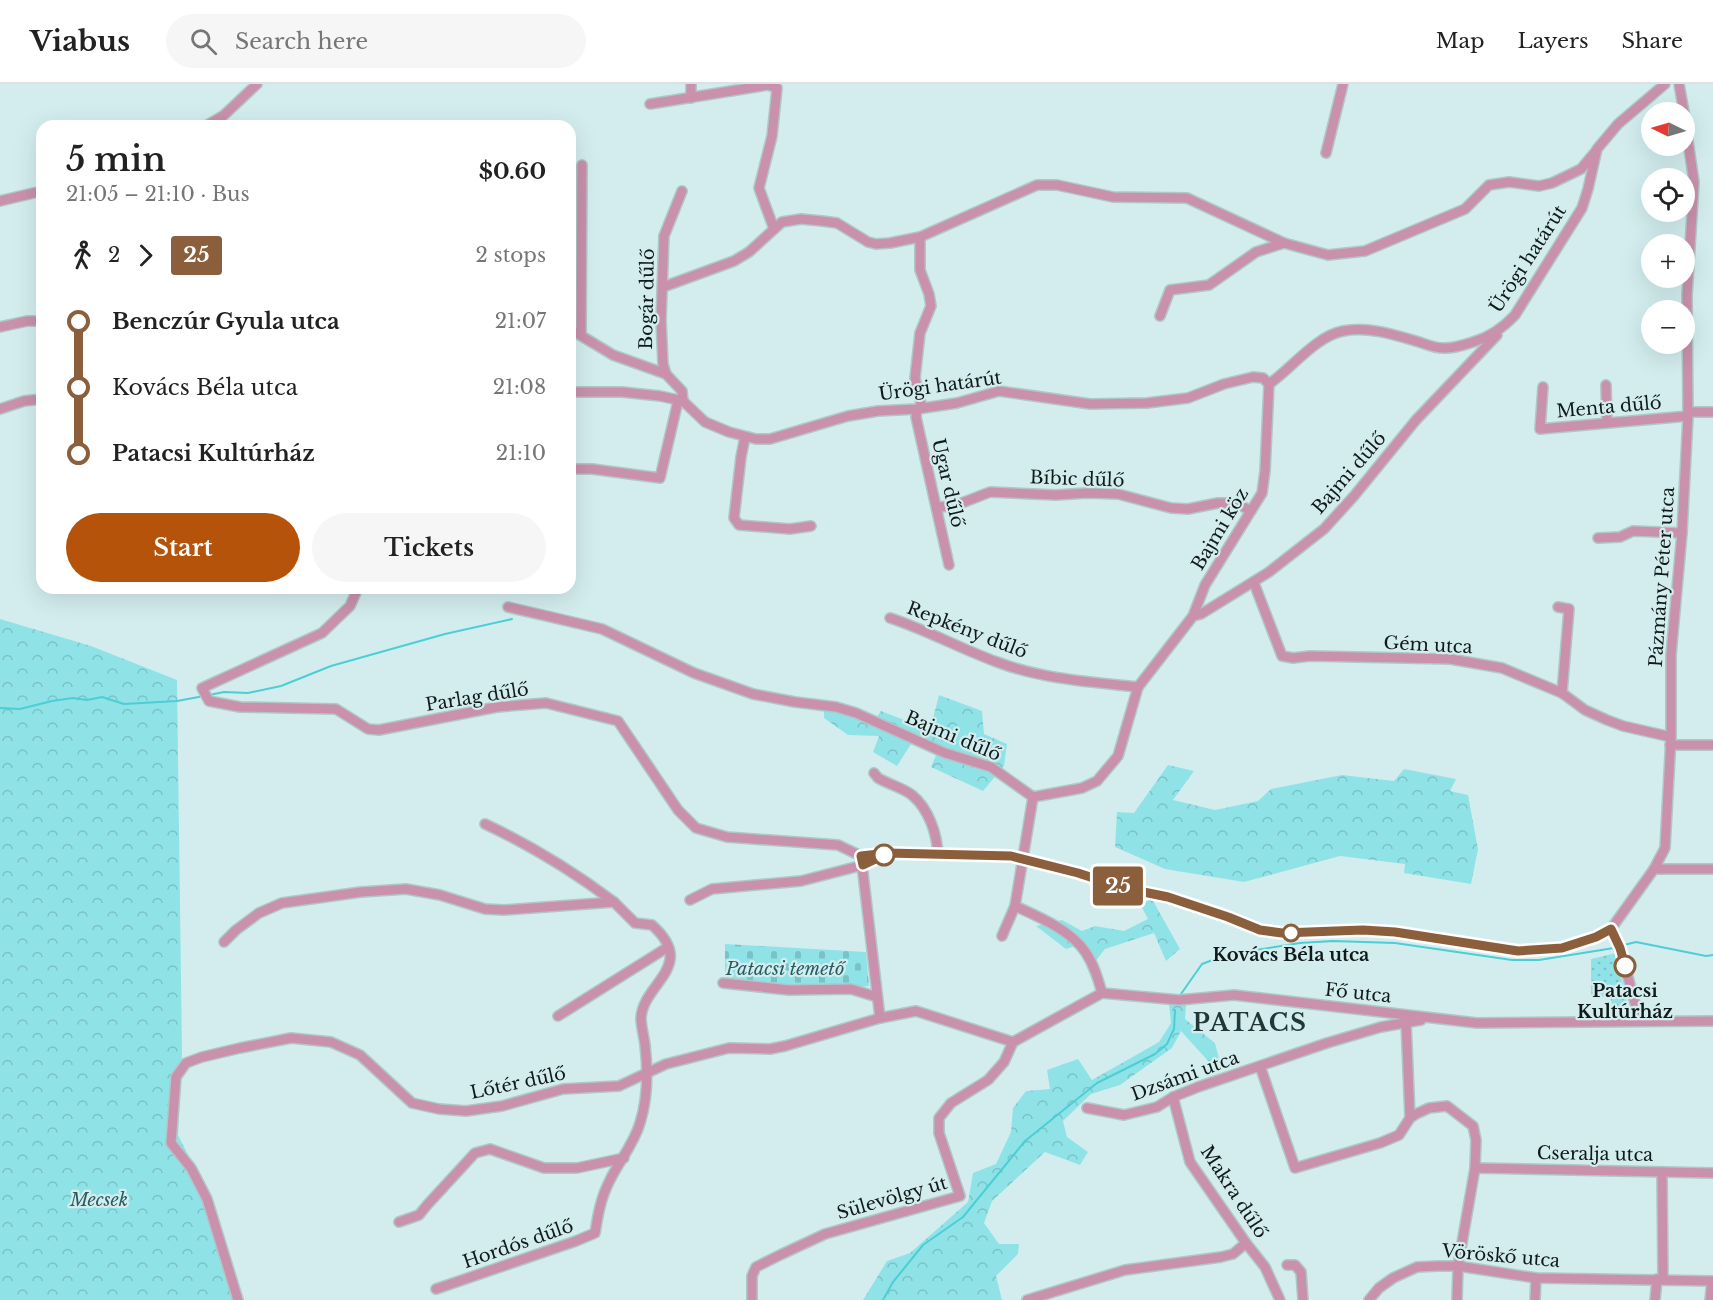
<!DOCTYPE html>
<meta charset="utf-8">
<style>
body{margin:0;font-family:"Libre Baskerville",serif;background:#f6f6f6;color:#222;height:100vh;display:flex;flex-direction:column;font-size:22px;white-space:nowrap}
*{box-sizing:border-box;margin:0}
p{font-size:20px;color:#767676}
.icon{flex:none;width:33px;height:33px;fill:none;stroke:currentColor;stroke-width:2;stroke-linecap:round;stroke-linejoin:round}
.map{position:relative;flex:1;overflow:hidden}
.sheet{position:absolute;left:36px;top:36px;width:540px;height:474px;display:flex;flex-direction:column;background:#fff;border-radius:18px;box-shadow:0 6px 24px #0002}
.sheet>*{flex:none}
.badge{padding:0 12px;border-radius:4px;font-size:21px;line-height:39px}
.needle{width:39px;rotate:275deg}
.controls{position:absolute;left:1641px;top:18px;display:grid;gap:12px}
.controls a{display:grid;place-items:center;width:54px;height:54px;border-radius:50%;background:#fff;box-shadow:0 6px 24px #0002;font-size:30px}
.map>.badge{position:absolute;translate:-50% -50%;box-shadow:0 0 0 3px #fff}
.legs{display:flex;align-items:center;gap:9px;height:66px;padding:0 30px;font-size:20px}
.legs p{margin-inline-start:auto}
.overview{display:flex;align-items:center;justify-content:space-between;height:102px;padding:0 30px}
h1{font-size:33px;font-weight:600;line-height:45px}
.primary-button{display:flex;gap:12px;margin-top:auto;padding:12px 30px}
.primary-button a{flex:1;height:69px;border-radius:36px;background:#b45309;color:#fff;font-size:24px;font-weight:600;line-height:69px;text-align:center}
.primary-button a+a{background:#f6f6f6;color:#222}
ul{padding:0 30px;list-style:none}
li{display:flex;align-items:center;gap:21px;height:66px;font-size:22px}
li i{display:grid;place-items:center;width:9px;height:100%;margin:0 8px;background:currentColor}
li i::after{content:'';width:15px;height:15px;margin:-8px;border:4px solid;border-radius:50%;background:#fff}
li p{margin-inline-start:auto}
li:first-child i{background:linear-gradient(#0000 50%,currentColor 0)}
li:last-child i{background:linear-gradient(currentColor 50%,#0000 0)}
header{display:flex;align-items:center;gap:36px;box-sizing:border-box;height:84px;padding:0 30px;background:#fff;border-bottom:2px solid #e0e0e0}
header strong{font-size:28px}
nav{display:flex;gap:33px;margin-inline-start:auto;font-size:21px}
.search{width:420px;height:54px;background:#f6f6f6;display:flex;align-items:center;gap:15px;box-sizing:border-box;padding:0 21px;border-radius:33px;color:#767676;font-size:22px}
.map>svg:first-child{display:block}
.forest{fill:url(#forest-crowns)}
.cemetery{fill:url(#cemetery-stones)}
.park{fill:url(#park-dots)}
.lines{fill:none;stroke-linecap:round;stroke-linejoin:round}
.stream{stroke:#4cced5;stroke-width:2}
.street-casing{stroke:#b0c7c8;stroke-width:12}
.street{stroke:#ca91ac;stroke-width:9}
.line-1-casing{stroke:#fff;stroke-width:14}
.line-1{stroke:#8b5e3c;stroke-width:9}
.stop-1-dot{fill:#fff;stroke:#8b5e3c;stroke-width:3}
.labels{text-anchor:middle;stroke-width:4.5;stroke-linejoin:round;paint-order:stroke}
.street-label{font-size:18px;fill:#111a1a;stroke:#d3edee}
.stop-label{font-size:18px;font-weight:bold;fill:#111a1a;stroke:#d3edee}
.park-label{font-size:18px;font-style:italic;fill:#275d60;stroke:#d3edee}
.district-label{font-size:24px;font-weight:bold;letter-spacing:1.5px;fill:#213637;stroke:#d3edee}
</style>
<header>
<strong>Viabus</strong>
<div class="search"><svg class="icon" aria-label="search" viewBox="0 0 24 24"><circle cx="10" cy="10" r="6"/><path d="M15 15l6 6"/></svg>Search here</div>
<nav><a>Map</a><a>Layers</a><a>Share</a></nav>
</header>
<div class="map">
<svg width="1713" height="1216" viewBox="0 0 1713 1216">
<defs>
<pattern id="forest-crowns" width="20" height="18" patternUnits="userSpaceOnUse" patternTransform="scale(1.5)"><rect width="20" height="18" fill="#8fe3e7"/><path d="M2 6a3 3 0 1 1 6 0M12 15a3 3 0 1 1 6 0" fill="none" stroke="#7ac2c6"/></pattern>
<pattern id="cemetery-stones" width="16" height="16" patternUnits="userSpaceOnUse" patternTransform="scale(1.5)"><rect width="16" height="16" fill="#8fe3e7"/><path d="M2 7V4a2 2 0 0 1 4 0v3zM10 15v-3a2 2 0 0 1 4 0v3z" fill="#7ac2c6"/></pattern>
<pattern id="park-dots" width="8" height="8" patternUnits="userSpaceOnUse" patternTransform="scale(1.5)"><rect width="8" height="8" fill="#8fe3e7"/><path d="M2 2h.1M6 6h.1" fill="none" stroke="#7ac2c6" stroke-width="1.8" stroke-linecap="round"/></pattern>
</defs>
<rect width="100%" height="100%" fill="#d3edee"/>
<g class="forest">
<polygon points="0,535 91,562 177,596 182,968 178,1051 210,1114 238,1216 0,1216"/>
<polygon points="939,611 982,627 984,650 1007,660 1004,682 983,707 931,683 937,669 913,657 897,682 873,668 879,652 848,651 824,634 824,626 877,633 881,627 930,646"/>
<polygon points="1168,681 1194,687 1173,716 1215,726 1258,717 1271,705 1342,691 1394,697 1404,685 1456,695 1450,707 1468,711 1478,765 1471,800 1404,789 1405,780 1340,772 1244,798 1165,785 1115,763 1117,728 1134,729"/>
<polygon points="1152,815 1180,865 1166,877 1154,849 1105,865 1094,879 1097,887 1090,891 1082,870 1075,862 1066,865 1036,842 1062,836 1082,847 1095,842 1124,847 1148,835 1140,820"/>
<polygon points="1169,920 1186,921 1185,935 1215,959 1219,975 1209,978 1181,947 1172,964 1120,1001 1091,1010 1063,1037 1067,1053 1088,1068 1080,1081 1045,1068 992,1117 984,1139 999,1160 1019,1160 1018,1170 996,1192 1002,1216 863,1216 887,1177 910,1169 968,1118 973,1089 996,1080 1011,1048 1013,1024 1026,1007 1050,1005 1047,986 1078,975 1092,996 1159,958 1171,939"/>
</g>
<polygon class="cemetery" points="725,860 866,868 869,902 824,907 725,899"/>
<polygon class="park" points="1616,869 1629,928 1614,929 1610,913 1591,913 1591,875"/>
<g class="lines">
<g class="stream">
<polyline points="209,611 224,608 248,609 281,602 331,582 445,550 512,535"/>
<polyline points="0,624 20,625 52,617 73,614 87,616 102,613 124,620 177,617 204,612"/>
<polyline points="1624,861 1636,858 1706,872 1713,871"/>
<polyline points="1181,910 1202,880 1218,874 1249,867 1300,859 1333,857 1395,859 1512,876 1539,876 1614,864"/>
<polyline points="883,1216 893,1198 923,1161 963,1133 1025,1057 1097,999 1155,970 1167,960 1174,945 1175,926"/>
</g>
<defs>
<g id="street">
<polyline points="691,0 691,14"/>
<polyline points="1679,0 1684,28"/>
<polyline points="650,20 768,1 777,4 772,52 759,104 774,145"/>
<polyline points="206,42 223,32 257,0"/>
<polyline points="1326,69 1343,0"/>
<polyline points="0,117 42,107"/>
<polyline points="920,153 920,186 929,210 931,222 920,249 915,294 922,324"/>
<polyline points="663,203 734,177 749,168 782,138 801,135 822,137 837,139 868,158 876,160 890,159 920,153 1037,101 1057,101 1113,113 1187,114 1284,159 1328,171 1365,167 1465,125 1489,101 1509,98 1539,102 1552,99 1581,85 1596,67"/>
<polyline points="1160,232 1170,206 1209,201 1256,168 1284,159"/>
<polyline points="0,243 27,237 42,237"/>
<polyline points="570,245 613,271 666,290 682,307 683,317"/>
<polyline points="581,251 582,81"/>
<polyline points="666,290 663,280 661,236 664,152 682,107"/>
<polyline points="1606,301 1607,339"/>
<polyline points="1543,303 1540,345 1688,332"/>
<path d="M 570,308 L 622,308 L 660,312 L 683,317 L 705,338 L 729,348 L 756,355 L 770,355 L 848,332 L 878,327 L 917,325 L 957,319 L 999,307 L 1090,320 L 1147,319 L 1188,314 L 1224,300 L 1253,293 L 1263,294 L 1269,300 C 1291,285 1316,252 1343,247 C 1369,242 1395,251 1419,258 C 1428,261 1437,265 1446,264 C 1455,264 1464,261 1473,258 C 1490,253 1502,245 1515,231 L 1582,124 L 1588,105 L 1597,65 L 1618,40 L 1665,0"/>
<polyline points="0,325 24,317 42,315"/>
<polyline points="917,325 916,333 949,481"/>
<polyline points="1688,328 1713,328"/>
<polyline points="745,353 741,373 734,434 739,441 790,445 811,442"/>
<polyline points="570,385 592,385 660,394 678,317"/>
<polyline points="937,423 954,422 990,408 1056,411 1087,409 1118,410 1171,424 1188,425 1218,419 1236,419 1251,427"/>
<polyline points="1598,454 1620,453 1633,447 1682,449"/>
<polyline points="1254,499 1282,572 1293,574 1310,572 1450,575 1502,584 1562,609 1585,626 1607,636 1623,642 1671,653"/>
<polyline points="358,504 350,522 322,549 202,604 209,617 240,623 336,625 368,645 379,646 497,623 546,619 618,637 678,726 696,744 727,753 838,761 861,772 880,934"/>
<polyline points="508,523 602,545 694,589 753,610 795,618 836,623 856,629 945,669 991,683 1033,713 1082,704 1097,697 1118,672 1138,603 1193,532 1201,530 1269,488 1324,445 1354,412 1416,336 1497,251"/>
<polyline points="1558,523 1569,525 1562,609"/>
<polyline points="1193,532 1205,501 1262,409 1265,387 1269,300"/>
<path d="M 890,534 C 927,546 961,565 997,578 C 1042,595 1090,598 1138,603"/>
<polyline points="1670,661 1713,661"/>
<path d="M 874,689 L 878,694 C 888,700 903,704 912,711 C 929,725 937,750 938,771"/>
<path d="M 485,740 C 530,761 574,788 614,818"/>
<polyline points="861,772 888,769 1011,772 1078,789 1124,803 1168,813 1228,833 1260,847 1282,849 1363,846 1395,848 1518,867 1562,864 1596,853 1611,845 1654,785 1665,764 1671,653 1671,571 1682,449 1688,332 1687,211 1694,98 1684,30"/>
<polyline points="1654,785 1713,785"/>
<polyline points="690,816 712,805 801,797 863,781 881,772"/>
<path d="M 1015,822 C 1039,833 1071,846 1086,869 C 1094,881 1098,895 1102,909"/>
<polyline points="1611,845 1620,864 1640,937"/>
<polyline points="1002,852 1015,822 1033,713"/>
<path d="M 224,858 L 236,846 L 259,829 L 282,819 L 361,808 L 406,805 L 440,811 L 485,825 L 504,826 L 614,818 L 635,839 L 652,841 C 698,882 643,899 641,934 C 641,942 644,953 645,961 C 648,987 648,1014 640,1039 C 634,1060 619,1077 610,1096 C 601,1113 598,1130 595,1149 L 576,1157 L 436,1205"/>
<polyline points="723,899 789,906 851,905 877,913"/>
<polyline points="558,932 668,863"/>
<polyline points="1406,938 1410,1034"/>
<polyline points="1013,958 1102,909 1179,916 1234,911 1477,939 1713,937"/>
<polyline points="1260,982 1295,1084 1380,1059 1399,1051 1410,1034 1416,1030 1429,1024 1447,1022 1473,1042 1476,1056 1475,1084 1458,1182 1457,1216"/>
<polyline points="1173,1013 1190,1078 1246,1159 1265,1183 1280,1216"/>
<polyline points="1087,1024 1124,1031 1157,1023 1173,1013 1198,1003 1327,959 1381,943 1421,936"/>
<polyline points="1475,1084 1713,1089"/>
<polyline points="1662,1088 1663,1195"/>
<polyline points="399,1138 419,1131 428,1120 475,1069 490,1065 544,1084 577,1084 624,1074"/>
<polyline points="1287,1181 1295,1181 1301,1188 1303,1216"/>
<polyline points="238,1216 207,1115 191,1084 171,1059 176,993 186,979 202,973 240,964 291,954 331,958 360,971 412,1019 439,1025 466,1027 502,1022 563,1005 619,1002 666,980 729,964 770,965 785,962 880,934 916,927 1013,958"/>
<polyline points="752,1216 752,1192 756,1183 780,1171 825,1150 960,1112 939,1049 939,1034 951,1019 988,996 1004,978 1013,958"/>
<polyline points="1027,1216 1125,1186 1221,1173 1233,1170 1246,1159"/>
<polyline points="1369,1216 1379,1204 1393,1194 1417,1183 1438,1182 1458,1182 1536,1194 1713,1197"/>
<polyline points="1535,1216 1536,1194"/>
<polyline points="1655,1216 1657,1195"/>
<polyline points="1710,1216 1712,1197"/>
</g>
</defs>
<use href="#street" class="street-casing"/>
<use href="#street" class="street"/>
</g>
<g class="lines">
<defs>
<polyline id="line-1" points="884,771 863,781 861,772 888,769 1011,772 1078,789 1124,804 1168,813 1228,833 1260,846 1282,849 1363,846 1395,848 1518,867 1562,864 1596,853 1611,845 1620,864 1625,882"/>
</defs>
<use href="#line-1" class="line-1-casing"/>
<use href="#line-1" class="line-1"/>
</g>
<g class="stop-1-dot">
<circle cx="884" cy="771" r="10"/>
<circle cx="1291" cy="849" r="8"/>
<circle cx="1625" cy="882" r="10"/>
</g>
<g class="labels">
<g class="street-label">
<text transform="translate(1528 175) rotate(-57)" y="6">Ürögi határút</text>
<text transform="translate(647 215) rotate(-89)" y="6">Bogár dűlő</text>
<text transform="translate(940 302) rotate(-8)" y="6">Ürögi határút</text>
<text transform="translate(1609 323) rotate(-5)" y="6">Menta dűlő</text>
<text transform="translate(1349 389) rotate(-49)" y="6">Bajmi dűlő</text>
<text transform="translate(1077 395) rotate(2)" y="6">Bíbic dűlő</text>
<text transform="translate(948 399) rotate(77)" y="6">Ugar dűlő</text>
<text transform="translate(1220 445) rotate(-59)" y="6">Bajmi köz</text>
<text transform="translate(1662 493) rotate(-86)" y="6">Pázmány Péter utca</text>
<text transform="translate(967 546) rotate(21)" y="6">Repkény dűlő</text>
<text transform="translate(1428 561) rotate(3)" y="6">Gém utca</text>
<text transform="translate(477 613) rotate(-9)" y="6">Parlag dűlő</text>
<text transform="translate(953 652) rotate(23)" y="6">Bajmi dűlő</text>
<text transform="translate(1358 909) rotate(6)" y="6">Fő utca</text>
<text transform="translate(1185 992) rotate(-20)" y="6">Dzsámi utca</text>
<text transform="translate(518 999) rotate(-12)" y="6">Lőtér dűlő</text>
<text transform="translate(1595 1070) rotate(1)" y="6">Cseralja utca</text>
<text transform="translate(1234 1108) rotate(57)" y="6">Makra dűlő</text>
<text transform="translate(892 1114) rotate(-16)" y="6">Sülevölgy út</text>
<text transform="translate(518 1160) rotate(-19)" y="6">Hordós dűlő</text>
<text transform="translate(1501 1172) rotate(5)" y="6">Vöröskő utca</text>
</g>
<g class="stop-label">
<text x="1291" y="877">Kovács Béla utca</text>
<text x="1625" y="913">Patacsi<tspan x="1625" dy="21">Kultúrház</tspan></text>
</g>
<g class="park-label">
<text x="785" y="891">Patacsi temető</text>
<text x="99" y="1122">Mecsek</text>
</g>
<g class="district-label">
<text x="1250" y="947">PATACS</text>
</g>
</g>
</svg>
<div class="controls">
<a><svg class="needle" viewBox="-14 -14 28 28"><path d="M0-13l5 13h-10z" fill="#e53935"/><path d="M0 13l5-13h-10z" fill="#767676"/></svg></a>
<a><svg class="icon" aria-label="locate" viewBox="0 0 24 24"><circle cx="12" cy="12" r="6"/><path d="M12 2v4M12 18v4M2 12h4M18 12h4"/></svg></a>
<a>+</a>
<a>−</a>
</div>
<b class="badge" style="left:1118px;top:802px;background:#8b5e3c;color:#fff">25</b>
<section class="sheet">
<div class="overview"><div><h1>5 min</h1><p>21:05 – 21:10 · Bus</p></div><b>$0.60</b></div>
<div class="legs"><svg class="icon" aria-label="walk" viewBox="0 0 24 24"><circle cx="13" cy="4" r="2"/><path d="M13 8l-2 6 4 7M11 14l-3 7M7 12l3-4h3l4 4"/></svg>2<svg class="icon" aria-label="forward" viewBox="0 0 24 24"><path d="M9 5l7 7-7 7"/></svg><b class="badge" style="background:#8b5e3c;color:#fff">25</b><p>2 stops</p></div>
<ul>
<li><i style="color:#8b5e3c"></i><b>Benczúr Gyula utca</b><p>21:07</p></li>
<li><i style="color:#8b5e3c"></i><span>Kovács Béla utca</span><p>21:08</p></li>
<li><i style="color:#8b5e3c"></i><b>Patacsi Kultúrház</b><p>21:10</p></li>
</ul>
<div class="primary-button"><a>Start</a><a>Tickets</a></div>
</section>
</div>
